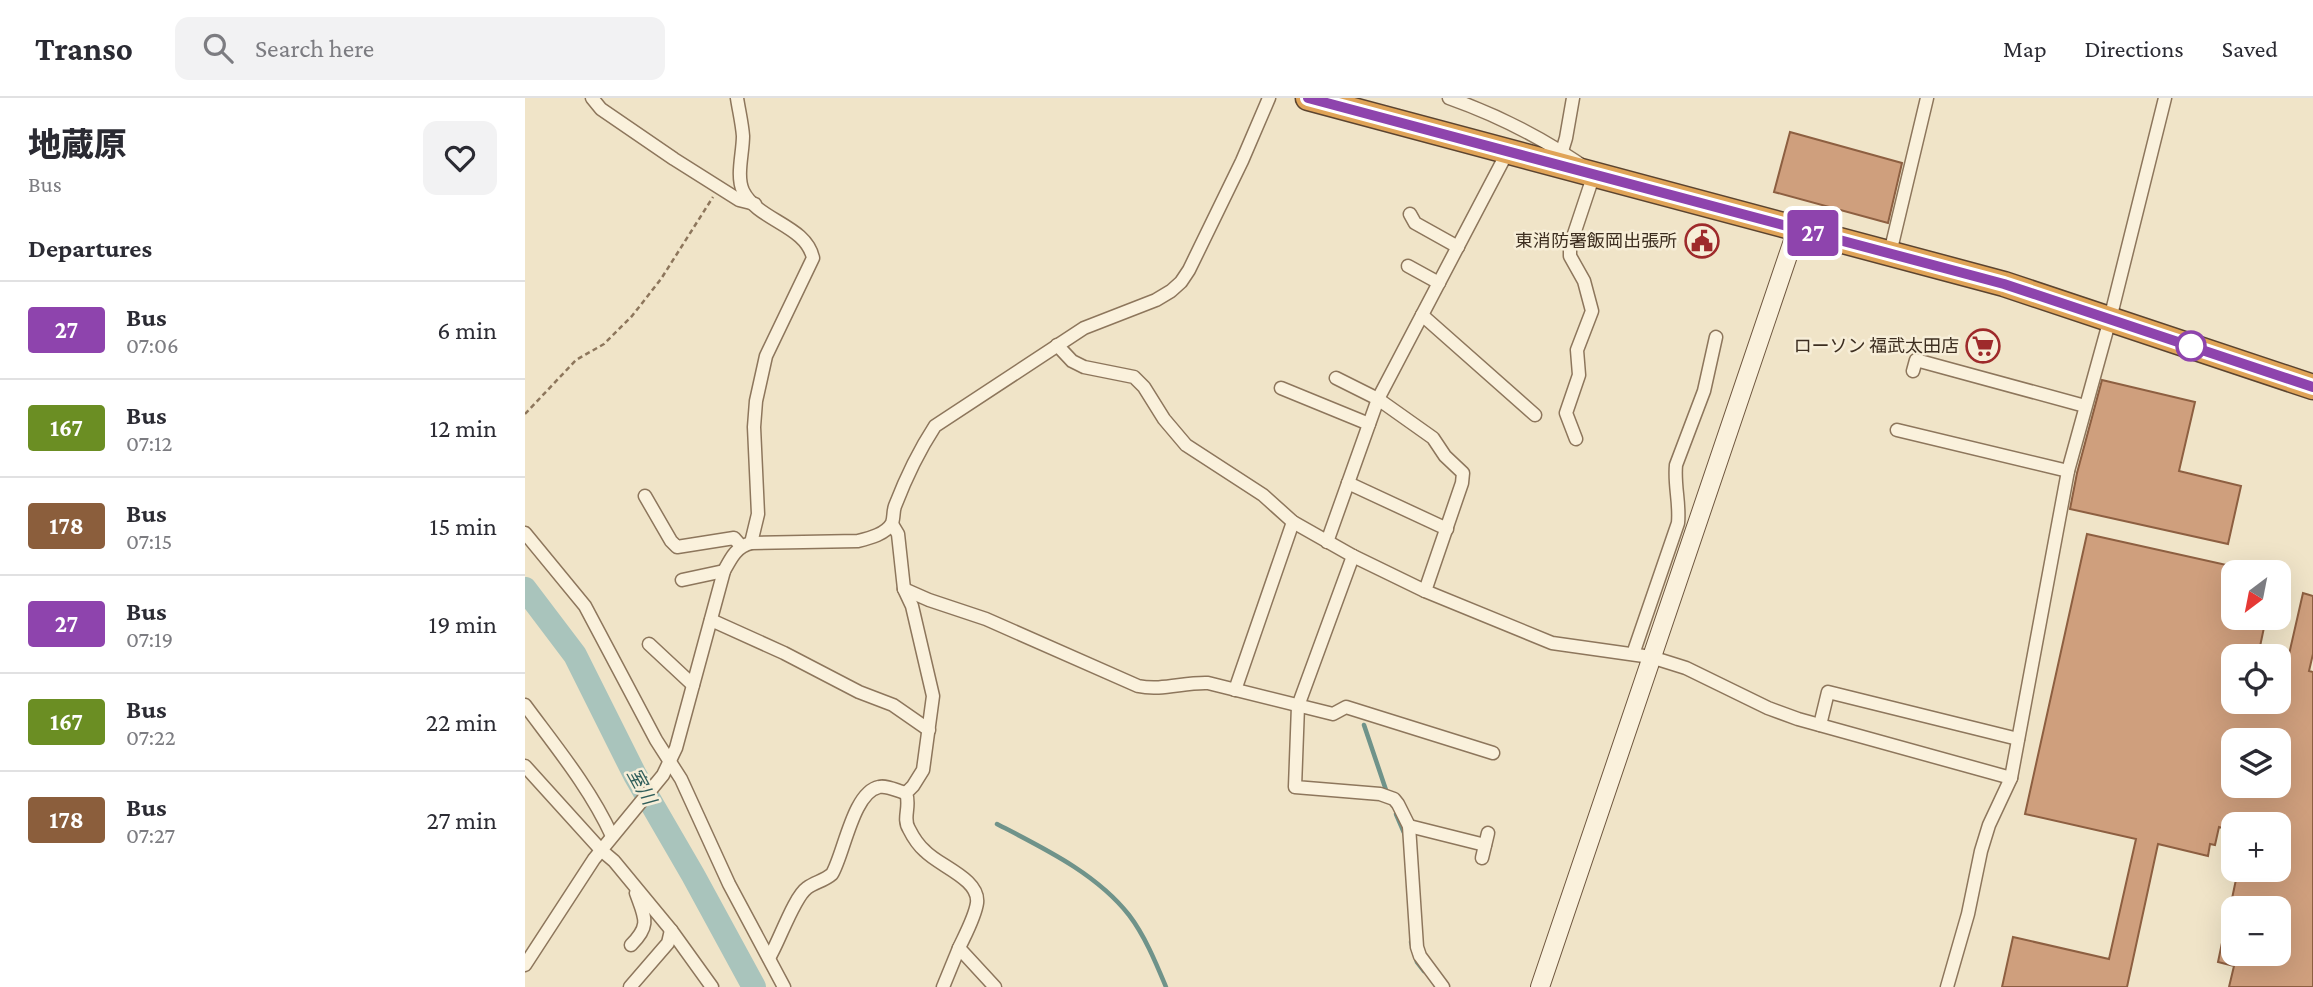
<!DOCTYPE html>
<meta charset="utf-8">
<style>
body{margin:0;font-family:"Crimson Pro","Noto Sans JP",serif;background:#f2f2f3;color:#2b2b33;height:100vh;display:flex;flex-direction:column;font-size:26px;white-space:nowrap}
*{box-sizing:border-box;margin:0}
p{font-size:23px;color:#7c7c81}
.icon{flex:none;width:38px;height:38px;fill:none;stroke:currentColor;stroke-width:2;stroke-linecap:round;stroke-linejoin:round}
.map{position:relative;flex:1;overflow:hidden}
.sheet{display:flex;flex-direction:column;background:#fff;width:525px}
.sheet>*{flex:none}
.badge{padding:0 14px;border-radius:5px;font-size:24px;line-height:46px}
.needle{width:46px;rotate:212deg}
.controls{position:absolute;left:1696px;top:462px;display:grid;gap:14px}
.controls a{display:grid;place-items:center;width:70px;height:70px;border-radius:14px;background:#fff;box-shadow:0 7px 28px #0002;font-size:35px}
.map>.badge{position:absolute;translate:-50% -50%;box-shadow:0 0 0 4px #fff}
h2{padding:0 28px;font-size:26px;line-height:63px}
.round{display:grid;place-items:center;flex:none;width:74px;height:74px;border-radius:14px;background:#f2f2f3}
.headline{display:flex;align-items:center;justify-content:space-between;height:119px;padding:0 28px}
h1{font-size:33px;font-weight:800;line-height:52px}
ul{padding:0;list-style:none}
li{display:flex;align-items:center;gap:21px;height:98px;padding:0 28px;border-top:2px solid #e1e1e2}
li div{flex:1}
li b{display:block;font-size:26px}
li em{font-style:normal}
li .badge{min-width:77px;font-weight:700;text-align:center}
header{display:flex;align-items:center;gap:42px;box-sizing:border-box;height:98px;padding:0 35px;background:#fff;border-bottom:2px solid #e1e1e2}
header strong{font-size:33px}
nav{display:flex;gap:38px;margin-inline-start:auto;font-size:24px}
.search{width:490px;height:63px;background:#f2f2f3;display:flex;align-items:center;gap:18px;box-sizing:border-box;padding:0 24px;border-radius:14px;color:#7c7c81;font-size:26px}
main{display:flex;flex:1;min-height:0}
.map>svg:first-child{display:block}
.lines{fill:none;stroke-linecap:round;stroke-linejoin:round}
.stream{stroke:#6f938a;stroke-width:4.5}
.river{stroke:#a9c4bc;stroke-width:24}
.building{fill:#cf9f7d;stroke:#8d5f41;stroke-width:2;fill-rule:evenodd}
.street-casing{stroke:#8d765c;stroke-width:15}
.secondary-casing{stroke:#6f573f;stroke-width:20}
.highway-casing{stroke:#5b4430;stroke-width:27}
.path{stroke:#8d765c;stroke-width:2.5;stroke-dasharray:5 3.5;stroke-linecap:butt}
.street{stroke:#faf1dc;stroke-width:12}
.secondary{stroke:#faf1dc;stroke-width:18}
.highway{stroke:#e0a458;stroke-width:24}
.line-casing{stroke:#fff;stroke-width:16}
.line{stroke:#8e44ad;stroke-width:10}
.stop-dot{fill:#fff;stroke:#8e44ad;stroke-width:3.5}
.labels{text-anchor:middle;stroke-width:5;stroke-linejoin:round;paint-order:stroke}
.poi-label{font-size:18px;fill:#3d2e20;stroke:#f7eed8;text-anchor:end}
.water-label{font-size:19px;font-style:italic;fill:#2f5d5a;stroke:#f7eed8}
</style>
<header>
<strong>Transo</strong>
<div class="search"><svg class="icon" aria-label="search" viewBox="0 0 24 24"><circle cx="10" cy="10" r="6"/><path d="M15 15l6 6"/></svg>Search here</div>
<nav><a>Map</a><a>Directions</a><a>Saved</a></nav>
</header>
<main>
<section class="sheet">
<div class="headline"><div><h1>地蔵原</h1><p>Bus</p></div><a class="round"><svg class="icon" aria-label="heart" viewBox="0 0 24 24"><path d="M12 20l-8-8c-3-5 5-10 8-4 3-6 11-1 8 4z"/></svg></a></div>
<h2>Departures</h2>
<ul>
<li><span class="badge" style="background:#8e44ad;color:#fff">27</span><div><b>Bus</b><p>07:06</p></div><em>6 min</em></li>
<li><span class="badge" style="background:#6b8e23;color:#fff">167</span><div><b>Bus</b><p>07:12</p></div><em>12 min</em></li>
<li><span class="badge" style="background:#8b5e3c;color:#fff">178</span><div><b>Bus</b><p>07:15</p></div><em>15 min</em></li>
<li><span class="badge" style="background:#8e44ad;color:#fff">27</span><div><b>Bus</b><p>07:19</p></div><em>19 min</em></li>
<li><span class="badge" style="background:#6b8e23;color:#fff">167</span><div><b>Bus</b><p>07:22</p></div><em>22 min</em></li>
<li><span class="badge" style="background:#8b5e3c;color:#fff">178</span><div><b>Bus</b><p>07:27</p></div><em>27 min</em></li>
</ul>
</section>
<div class="map">
<svg width="1788" height="889" viewBox="0 0 1788 889">
<rect width="100%" height="100%" fill="#f0e4c8"/>
<g class="lines">
<g class="stream">
<polyline points="839,627 862,695"/>
<polyline points="871,716 880,737"/>
<path d="M 472,726 C 518,750 571,775 604,817 C 620,838 631,865 641,889"/>
<polyline points="886,844 892,864 899,873"/>
</g>
<polyline class="river" points="0,491 50,557 110,677 168,777 229,889"/>
</g>
<g class="building">
<polygon points="1265,34 1377,65 1363,125 1249,94"/>
<polygon points="1577,282 1670,304 1654,373 1716,388 1703,446 1545,411 1552,375"/>
<path d="M 1562,436 L 1706,468 L 1704,479 L 1708,480 L 1708,520 L 1741,520 L 1733,558 L 1708,558 L 1708,604 L 1728,604 L 1752,609 L 1778,495 L 1788,498 L 1788,556 L 1784,573 L 1788,574 L 1788,889 L 1704,889 L 1709,868 L 1693,864 L 1703,816 L 1708,816 L 1708,856 L 1754,856 L 1754,810 L 1705,810 L 1713,772 L 1754,772 L 1754,726 L 1708,726 L 1708,733 L 1694,729 L 1690,747 L 1685,746 L 1683,758 L 1633,746 L 1602,889 L 1477,889 L 1488,839 L 1584,861 L 1611,741 L 1500,716 ZM 1708,642 L 1754,642 L 1754,688 L 1708,688 Z"/>
</g>
<g class="lines">
<defs>
<g id="street">
<polyline points="67,0 76,11 149,61 214,102 230,106"/>
<path d="M 212,0 C 214,13 217,25 218,38 C 218,55 211,78 218,93 C 233,123 281,127 288,160 L 241,258 L 231,303 L 229,329 L 233,416 L 226,445"/>
<path d="M 924,0 C 975,18 1025,44 1069,76 L 1045,148 L 1045,158 L 1059,183 L 1067,213 L 1052,252 L 1054,277 L 1041,315 L 1051,341"/>
<polyline points="1037,53 1041,40 1048,0"/>
<polyline points="885,116 890,125 933,149"/>
<polyline points="1365,155 1402,0"/>
<polyline points="883,168 914,185"/>
<polyline points="897,217 1010,317"/>
<polyline points="532,247 547,263 559,269 609,279 619,289 639,321 661,347 738,397 768,424 828,458 900,493 1027,545 1126,559 1161,570 1243,610 1273,621 1486,680"/>
<polyline points="1388,273 1391,262 1560,308"/>
<polyline points="811,280 853,301 908,340 920,358 938,375 937,385 900,493"/>
<polyline points="756,290 844,326"/>
<polyline points="1372,332 1543,373"/>
<polyline points="823,385 922,431"/>
<polyline points="120,398 146,443 152,449 209,440 216,448"/>
<path d="M 367,426 L 373,436 L 379,491 L 387,508 L 408,598 L 398,672 L 388,688 L 381,695 C 386,709 377,720 384,731 C 388,739 393,747 400,753 C 414,768 455,781 452,805 C 450,819 440,837 434,850 L 470,889"/>
<polyline points="0,435 60,508 131,642 156,681 204,786 259,889"/>
<polyline points="802,444 853,301 983,53"/>
<polyline points="828,458 773,608 770,689 855,696 869,701 873,706 884,728 892,849 895,858 918,889"/>
<polyline points="157,482 199,473"/>
<path d="M 379,491 L 404,502 L 461,521 L 613,588 C 637,593 659,584 683,585 L 808,616 L 821,609 L 968,655"/>
<polyline points="186,522 259,555 334,594 368,607 404,632"/>
<polyline points="124,546 168,587"/>
<path d="M 1108,556 L 1153,425 C 1155,404 1149,388 1151,367 L 1179,293 L 1191,239"/>
<polyline points="710,592 768,424"/>
<path d="M 0,607 C 31,649 65,690 87,738"/>
<polyline points="1295,627 1303,594 1493,641"/>
<polyline points="0,668 76,752 89,763 146,832 187,889"/>
<polyline points="884,728 960,747"/>
<polyline points="957,760 963,735"/>
<path d="M 106,847 C 126,827 120,820 111,795"/>
<path d="M 244,860 C 254,844 269,799 282,790 C 290,784 299,783 307,776 C 319,756 328,694 354,689 C 362,687 372,693 381,695"/>
<path d="M 0,867 L 69,761 L 138,677 L 151,650 L 199,473 C 206,460 211,449 226,445 L 333,443 C 345,440 361,436 367,425 C 369,420 368,413 370,408 C 380,382 395,351 410,328 L 559,230 L 631,202 L 646,193 L 656,184 L 664,172 L 717,63 L 744,0"/>
<polyline points="105,889 143,845 146,832"/>
<polyline points="418,889 434,850"/>
<polyline points="1422,889 1443,816 1456,753 1464,727 1486,680 1543,373 1585,221 1640,0"/>
</g>
<polyline id="secondary" points="1015,889 1272,131"/>
<polyline id="highway" points="783,0 1479,186 1788,289"/>
</defs>
<use href="#street" class="street-casing"/>
<use href="#secondary" class="secondary-casing"/>
<use href="#highway" class="highway-casing"/>
<polyline class="path" points="0,316 51,262 79,246 107,218 136,181 188,99"/>
<use href="#street" class="street"/>
<use href="#secondary" class="secondary"/>
<use href="#highway" class="highway"/>
</g>
<g class="lines">
<defs>
<polyline id="line" points="783,0 1479,186 1788,289"/>
</defs>
<use href="#line" class="line-casing"/>
<use href="#line" class="line"/>
</g>
<defs>
<symbol id="civic-ring" viewBox="-11 -11 22 22"><circle r="9.5" fill="#f7eed8" stroke="#9e2a2b" stroke-width="1.5"/><path d="M-.6-6.5H3V-4.5H.6V-3L4-1V1h2V6H-6V1h2V-1L-.6-3ZM-1.2 2.5V6h2.4V2.5Z" fill="#9e2a2b"/></symbol>
<symbol id="supermarket-ring" viewBox="-11 -11 22 22"><circle r="9.5" fill="#f7eed8" stroke="#9e2a2b" stroke-width="1.5"/><path d="M-6-5.5h2.5l.6 2H6L4.5 2H-2.5L-4.4-4H-6ZM-1.5 3.2a1.3 1.3 0 1 0 .1 0ZM3 3.2a1.3 1.3 0 1 0 .1 0Z" fill="#9e2a2b"/></symbol>
</defs>
<g fill-rule="evenodd">
<use href="#civic-ring" x="1158" y="124" width="38" height="38"/>
<use href="#supermarket-ring" x="1439" y="229" width="38" height="38"/>
</g>
<circle class="stop-dot" cx="1666" cy="248" r="14"/>
<g class="labels">
<g class="poi-label">
<text x="1152" y="149">東消防署飯岡出張所</text>
<text x="1434" y="254">ローソン 福武太田店</text>
</g>
<g class="water-label">
<text transform="translate(117 688) rotate(61)" y="7">室川</text>
</g>
</g>
</svg>
<div class="controls">
<a><svg class="needle" viewBox="-14 -14 28 28"><path d="M0-13l5 13h-10z" fill="#e53935"/><path d="M0 13l5-13h-10z" fill="#7c7c81"/></svg></a>
<a><svg class="icon" aria-label="locate" viewBox="0 0 24 24"><circle cx="12" cy="12" r="6"/><path d="M12 2v4M12 18v4M2 12h4M18 12h4"/></svg></a>
<a><svg class="icon" aria-label="layers" viewBox="0 0 24 24"><path d="M12 4l9 5-9 5-9-5zM3 14l9 5 9-5"/></svg></a>
<a>+</a>
<a>−</a>
</div>
<b class="badge" style="left:1288px;top:135px;background:#8e44ad;color:#fff">27</b>
</div>
</main>
